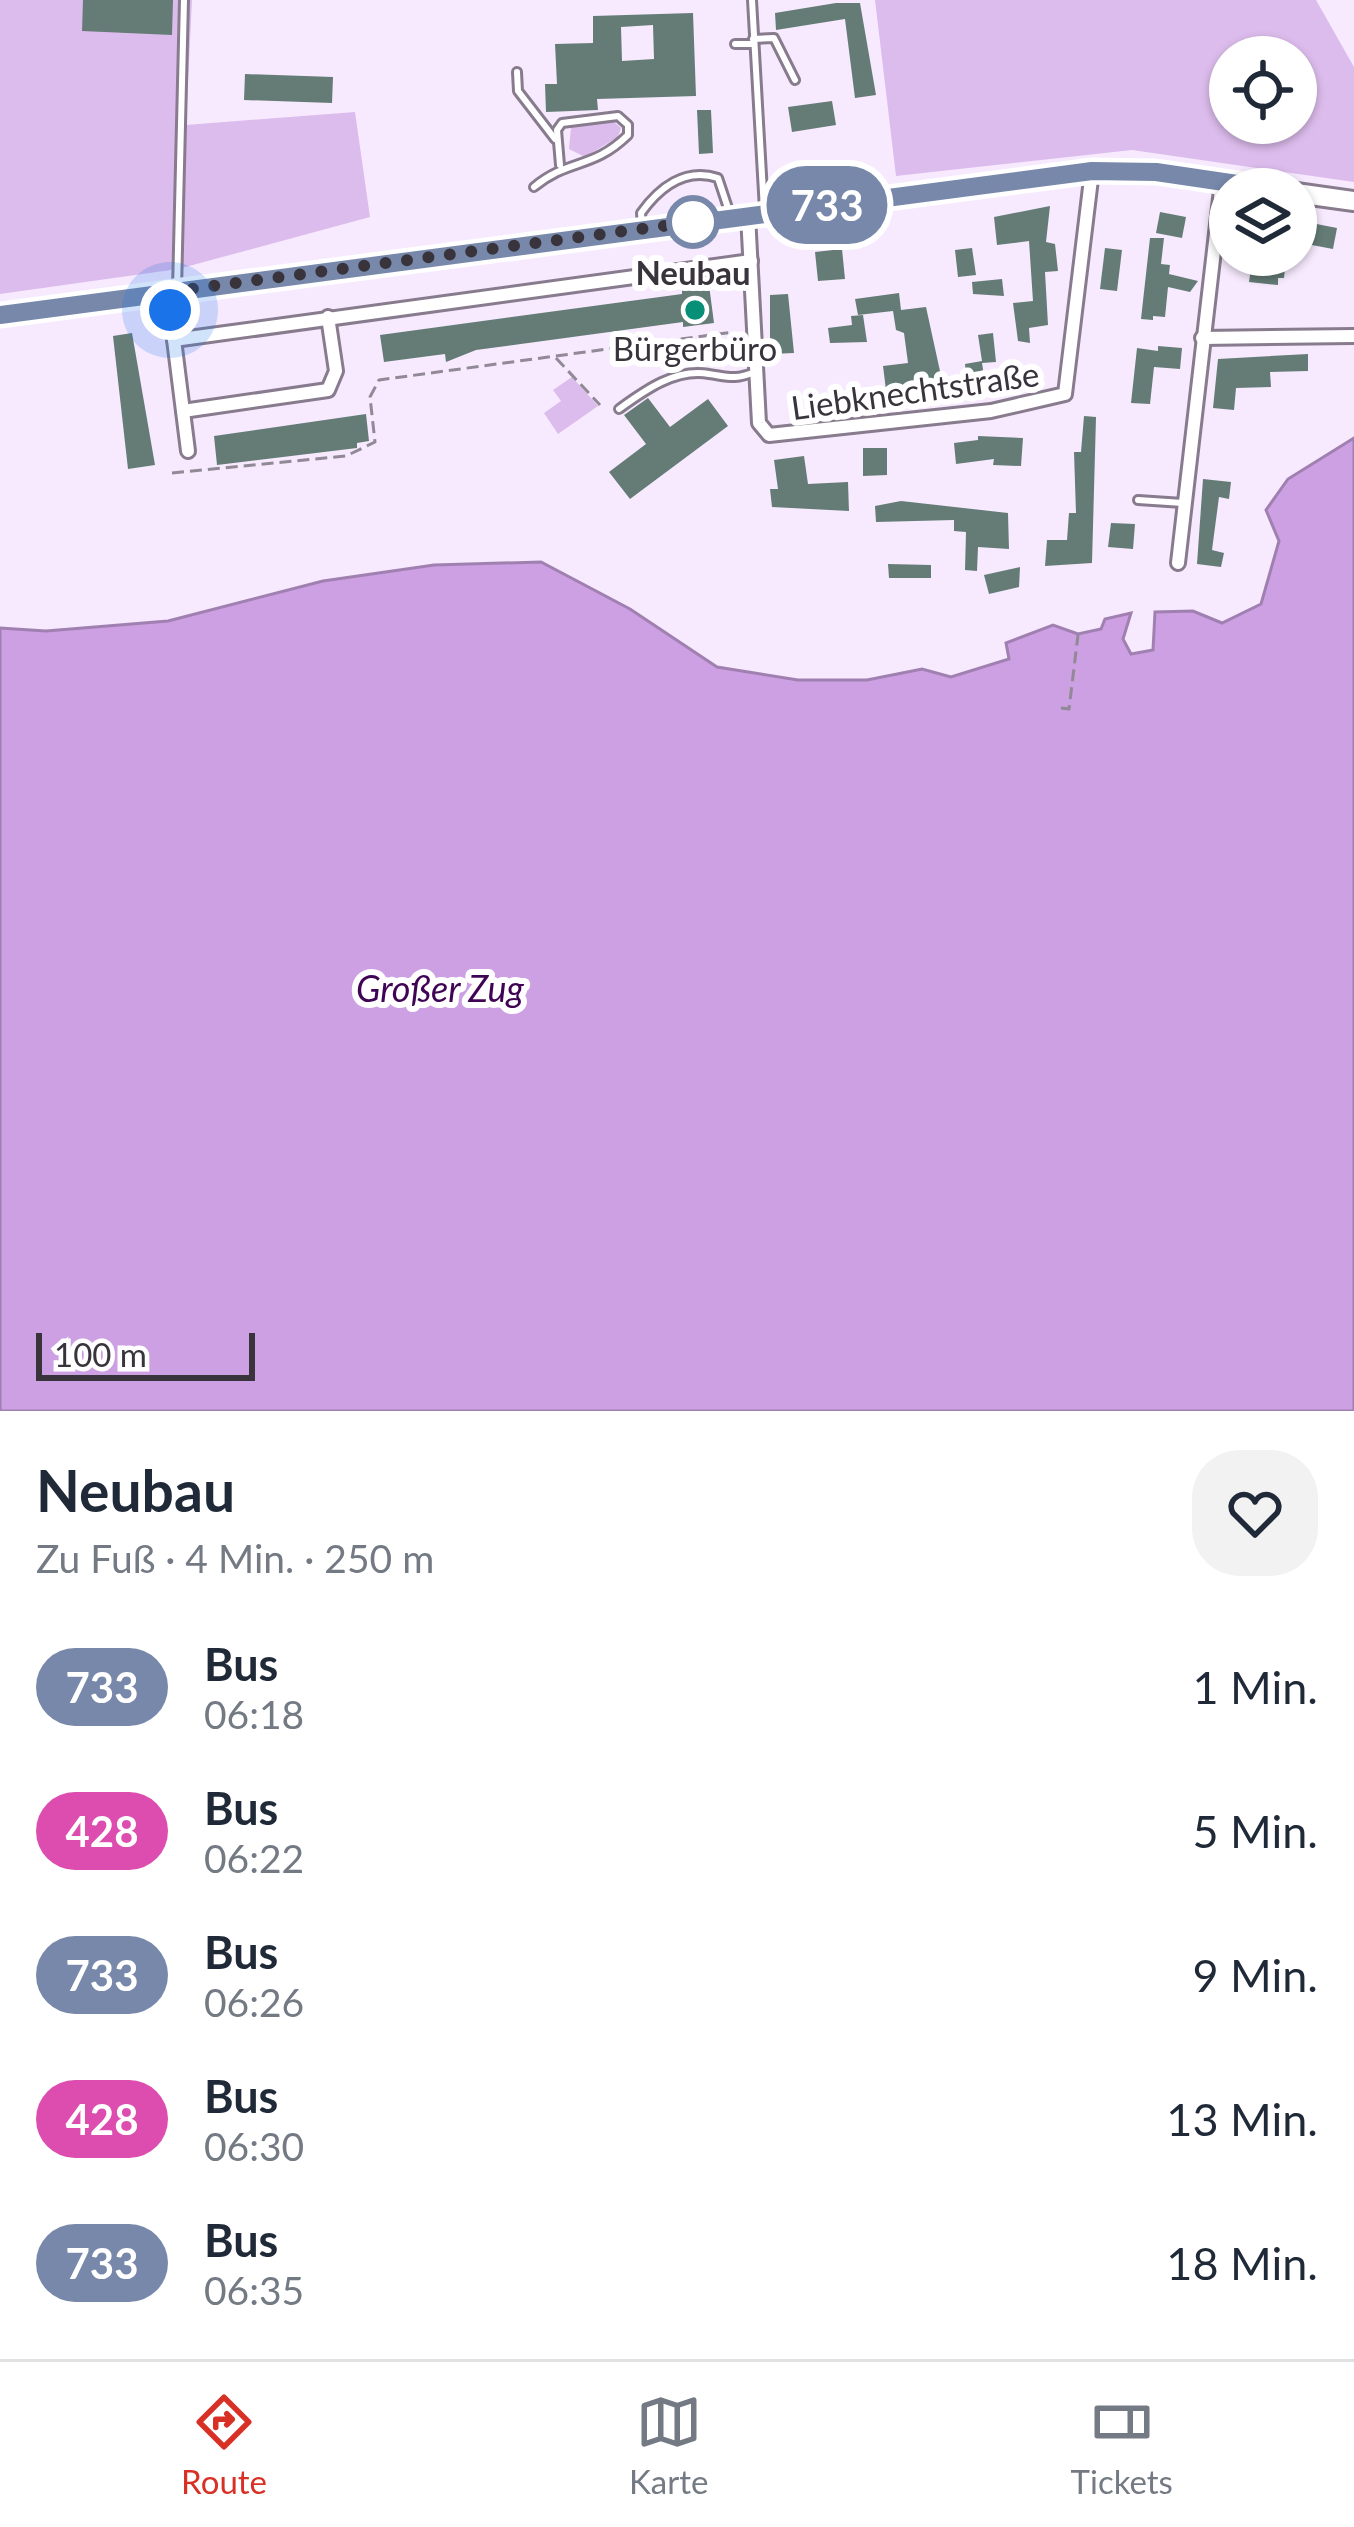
<!DOCTYPE html>
<html lang="de">
<meta charset="utf-8">
<style>
body{margin:0;font-family:Lato,sans-serif;background:#f2f2f3;color:#1f2937;height:100vh;display:flex;flex-direction:column;font-size:45px;white-space:nowrap}
*{box-sizing:border-box;margin:0}
p{font-size:39px;color:#747a83}
.icon{flex:none;width:66px;height:66px;fill:none;stroke:currentColor;stroke-width:2;stroke-linecap:round;stroke-linejoin:round}
.map{position:relative;height:1411px;overflow:hidden}
.drawer{display:flex;flex-direction:column;background:#fff;flex:1}
.drawer>*{flex:none}
.badge{padding:0 24px;border-radius:39px;font-size:42px;line-height:78px}
.controls{position:absolute;left:1209px;top:36px;display:grid;gap:24px}
.controls a{display:grid;place-items:center;width:108px;height:108px;border-radius:50%;background:#fff;box-shadow:0 3px 9px #0004;font-size:60px}
.scale{position:absolute;left:36px;bottom:30px;width:219px;box-sizing:border-box;padding-left:12px;border:6px solid #39343c;border-top:0;font-size:33px;line-height:42px;white-space:nowrap;color:#39343c;-webkit-text-stroke:9px #fff;paint-order:stroke}
.you{position:absolute;width:60px;height:60px;margin:-30px;border:9px solid #fff;border-radius:50%;background:#1a73e8;box-shadow:0 0 0 18px #1a73e833}
.map>.badge{position:absolute;translate:-50% -50%;box-shadow:0 0 0 6px #fff}
.round{display:grid;place-items:center;flex:none;width:126px;height:126px;border-radius:48px;background:#f2f2f3}
.overview{display:flex;align-items:center;justify-content:space-between;height:204px;padding:0 36px}
h1{font-size:57px;font-weight:700;line-height:90px}
ul{padding:0;list-style:none}
li{display:flex;align-items:center;gap:36px;height:144px;padding:0 36px}
li div{flex:1}
li b{display:block;font-size:45px}
li em{font-style:normal}
li .badge{min-width:132px;font-weight:700;text-align:center}
.tab-bar{display:flex;justify-content:space-around;align-items:center;height:168px;border-top:3px solid #e0e1e3;background:#fff;font-size:33px;color:#747a83}
.tab-bar a{display:grid;justify-items:center;gap:6px}
.tab-bar .on{color:#d93025}
.map>svg:first-child{display:block}
.green{fill:#dcbcec;fill-rule:evenodd}
.water{fill:#cca0e2;stroke:#a080b0;stroke-width:3}
.building{fill:#647c75;fill-rule:evenodd}
.lines{fill:none;stroke-linecap:round;stroke-linejoin:round}
.lane-casing{stroke:#877b8d;stroke-width:12}
.street-casing{stroke:#877b8d;stroke-width:18}
.secondary-casing{stroke:#877b8d;stroke-width:24}
.path{stroke:#918996;stroke-width:3;stroke-dasharray:12 6;stroke-linecap:butt}
.lane{stroke:#fff;stroke-width:6}
.street{stroke:#fff;stroke-width:12}
.secondary{stroke:#fff;stroke-width:18}
.line-casing{stroke:#fff;stroke-width:27}
.line{stroke:#78a;stroke-width:18}
.walk{stroke:#39343c;stroke-width:12;stroke-dasharray:0 21.6}
.stop-dot{fill:#fff;stroke:#78a;stroke-width:6}
.poi-dot{fill:#078f77;stroke:#fff;stroke-width:4.5}
.labels{text-anchor:middle;stroke-width:12;stroke-linejoin:round;paint-order:stroke}
.stop-label{font-size:33px;font-weight:bold;fill:#39343c;stroke:#fff}
.poi-label{font-size:33px;fill:#39343c;stroke:#fff}
.street-label{font-size:33px;fill:#39343c;stroke:#fff}
.water-label{font-size:36px;font-style:italic;fill:#400455;stroke:#fff}
</style>
<div class="map">
<svg width="1354" height="1411" viewBox="0 0 1354 1411">
<rect width="100%" height="100%" fill="#f7eafe"/>
<g class="green">
<polygon points="0,0 192,0 186,125 355,112 370,217 178,269 0,294"/>
<path d="M 875,0 L 1316,0 L 1354,67 L 1354,182 L 1132,150 L 896,176 ZM 1230,57 L 1296,57 L 1296,123 L 1230,123 Z"/>
<polygon points="613,121 621,128 618,137 585,157 569,149 571,127"/>
<polygon points="572,377 598,406 558,434 544,413 561,401 553,390"/>
</g>
<polygon class="water" points="1354,438 1354,1411 0,1411 0,628 46,631 168,621 323,581 434,565 541,562 630,609 717,667 798,680 867,680 922,669 951,677 1009,659 1006,643 1053,625 1078,634 1101,629 1105,619 1131,613 1123,639 1131,654 1153,650 1155,612 1193,611 1222,623 1261,604 1279,541 1266,510 1288,479"/>
<g class="building">
<polygon points="83,0 173,0 172,35 82,31"/>
<polygon points="836,3 860,3 876,95 855,98 845,19 776,30 775,13"/>
<path d="M 693,13 L 696,96 L 597,99 L 598,110 L 546,112 L 545,84 L 557,84 L 555,44 L 593,43 L 593,16 ZM 653,25 L 654,59 L 622,61 L 621,27 Z"/>
<polygon points="245,74 333,77 332,103 244,100"/>
<polygon points="832,101 836,125 792,132 788,107"/>
<polygon points="697,110 711,110 713,153 699,154"/>
<polygon points="1050,206 1046,242 1055,244 1058,271 1045,272 1048,325 1029,328 1030,343 1018,341 1013,303 1033,301 1029,241 997,245 994,217"/>
<polygon points="1160,212 1186,217 1182,238 1156,233"/>
<polygon points="1296,220 1337,228 1333,249 1296,242"/>
<polygon points="1150,238 1164,238 1161,264 1170,265 1169,274 1198,281 1190,292 1168,287 1165,317 1153,316 1153,320 1141,319"/>
<polygon points="972,248 976,275 958,277 955,250"/>
<polygon points="1105,248 1122,250 1117,291 1100,289"/>
<polygon points="842,249 845,279 818,281 815,252"/>
<polygon points="1270,256 1286,258 1284,278 1278,278 1278,285 1249,282 1252,260 1269,262"/>
<polygon points="1002,279 1004,296 973,294 972,282"/>
<polygon points="709,285 714,323 683,327 683,322 476,350 446,362 445,354 384,362 380,335 682,294 682,289"/>
<polygon points="899,293 901,310 926,307 945,394 912,398 911,386 886,390 883,366 908,363 904,333 896,330 893,311 858,315 855,299"/>
<polygon points="788,294 794,353 770,354 770,295"/>
<polygon points="863,315 867,342 830,343 828,328 852,325 851,316"/>
<polygon points="132,333 155,465 128,469 113,336"/>
<polygon points="993,333 996,362 982,363 986,388 968,391 965,364 982,361 978,335"/>
<polygon points="1158,346 1182,348 1180,369 1154,367 1150,404 1131,403 1137,348 1158,351"/>
<polygon points="1308,354 1308,371 1270,372 1271,387 1236,388 1234,410 1213,408 1218,359"/>
<polygon points="648,398 670,427 708,399 728,426 630,499 609,472 646,444 624,415"/>
<polygon points="366,414 369,441 357,443 357,448 217,465 214,436"/>
<polygon points="1084,416 1096,417 1092,563 1045,566 1047,540 1067,540 1069,513 1076,513 1074,452 1081,452"/>
<polygon points="978,436 1023,438 1021,466 993,465 994,459 956,464 954,443 978,440"/>
<polygon points="863,448 887,448 887,475 863,476"/>
<polygon points="804,456 808,484 848,482 849,511 772,507 770,489 778,489 774,460"/>
<polygon points="1203,479 1231,482 1229,499 1219,497 1212,550 1224,553 1221,567 1197,564"/>
<polygon points="901,501 1008,513 1009,549 978,547 977,571 965,570 966,532 954,531 954,520 876,522 875,506"/>
<polygon points="1111,523 1135,524 1133,549 1108,547"/>
<polygon points="888,564 931,565 931,578 889,578"/>
<polygon points="1020,567 1019,587 989,594 984,575"/>
</g>
<g class="lines">
<defs>
<g id="lane">
<polyline points="752,0 764,210"/>
<polyline points="753,39 774,38 795,80"/>
<polyline points="735,44 754,44"/>
<polyline points="517,72 518,91 555,139"/>
<path d="M 534,187 C 569,158 592,170 628,135 L 628,125 L 618,116 L 562,123 L 557,130 L 560,165"/>
<path d="M 642,226 L 641,213 C 659,188 685,167 718,178 L 730,214"/>
<polyline points="177,290 184,0"/>
<path d="M 619,409 C 644,391 675,368 709,374 C 730,377 734,380 755,372"/>
<polyline points="1138,500 1183,503"/>
</g>
<g id="street">
<polyline points="748,215 759,423 769,435 991,411 1065,394 1092,171"/>
<polyline points="168,292 188,451"/>
<polyline points="1202,338 1354,336"/>
<polyline points="174,340 751,261"/>
<polyline points="183,411 328,390 336,371 328,317"/>
<polyline points="1178,563 1222,181"/>
</g>
<g id="secondary">
<polyline points="1296,193 1354,201"/>
<polyline points="0,315 1092,171 1156,172 1272,189"/>
</g>
</defs>
<use href="#lane" class="lane-casing"/>
<use href="#street" class="street-casing"/>
<use href="#secondary" class="secondary-casing"/>
<g class="path">
<polyline points="556,358 600,405"/>
<polyline points="172,473 346,456 375,442 370,397 379,380 733,332"/>
<polyline points="1061,708 1069,709 1078,635"/>
</g>
<use href="#lane" class="lane"/>
<use href="#street" class="street"/>
<use href="#secondary" class="secondary"/>
</g>
<g class="lines">
<defs>
<polyline id="line" points="0,315 1092,171 1156,172 1272,189"/>
</defs>
<use href="#line" class="line-casing"/>
<use href="#line" class="line"/>
<polyline class="walk" points="170,310 168,292 693,222"/>
</g>
<circle class="stop-dot" cx="693" cy="222" r="24"/>
<circle class="poi-dot" cx="695" cy="310" r="12"/>
<g class="labels">
<g class="stop-label">
<text x="693" y="285">Neubau</text>
</g>
<g class="poi-label">
<text x="695" y="361">Bürgerbüro</text>
</g>
<g class="street-label">
<text transform="translate(915 391) rotate(-8)" y="12">Liebknechtstraße</text>
</g>
<g class="water-label">
<text x="440" y="1002">Großer Zug</text>
</g>
</g>
</svg>
<div class="controls">
<a><svg class="icon" aria-label="locate" viewBox="0 0 24 24"><circle cx="12" cy="12" r="6"/><path d="M12 2v4M12 18v4M2 12h4M18 12h4"/></svg></a>
<a><svg class="icon" aria-label="layers" viewBox="0 0 24 24"><path d="M12 4l9 5-9 5-9-5zM3 14l9 5 9-5"/></svg></a>
</div>
<div class="scale">100 m</div>
<div class="you" style="left:170px;top:310px"></div>
<b class="badge" style="left:827px;top:205px;background:#78a;color:#fff">733</b>
</div>
<section class="drawer">
<div class="overview"><div><h1>Neubau</h1><p>Zu Fuß · 4 Min. · 250 m</p></div><a class="round"><svg class="icon" aria-label="heart" viewBox="0 0 24 24"><path d="M12 20l-8-8c-3-5 5-10 8-4 3-6 11-1 8 4z"/></svg></a></div>
<ul>
<li><span class="badge" style="background:#78a;color:#fff">733</span><div><b>Bus</b><p>06:18</p></div><em>1 Min.</em></li>
<li><span class="badge" style="background:#dd4daf;color:#fff">428</span><div><b>Bus</b><p>06:22</p></div><em>5 Min.</em></li>
<li><span class="badge" style="background:#78a;color:#fff">733</span><div><b>Bus</b><p>06:26</p></div><em>9 Min.</em></li>
<li><span class="badge" style="background:#dd4daf;color:#fff">428</span><div><b>Bus</b><p>06:30</p></div><em>13 Min.</em></li>
<li><span class="badge" style="background:#78a;color:#fff">733</span><div><b>Bus</b><p>06:35</p></div><em>18 Min.</em></li>
</ul>
</section>
<nav class="tab-bar">
<a class="on"><svg class="icon" aria-label="directions" viewBox="0 0 24 24"><path d="M12 3l9 9-9 9-9-9zM9 14v-3h6M13 9l2 2-2 2"/></svg>Route</a>
<a><svg class="icon" aria-label="map" viewBox="0 0 24 24"><path d="M3 6l6-2 6 2 6-2v14l-6 2-6-2-6 2zM9 4v14M15 6v14"/></svg>Karte</a>
<a><svg class="icon" aria-label="tickets" viewBox="0 0 24 24"><path d="M3 7h18v10H3zM15 7v10"/></svg>Tickets</a>
</nav>
